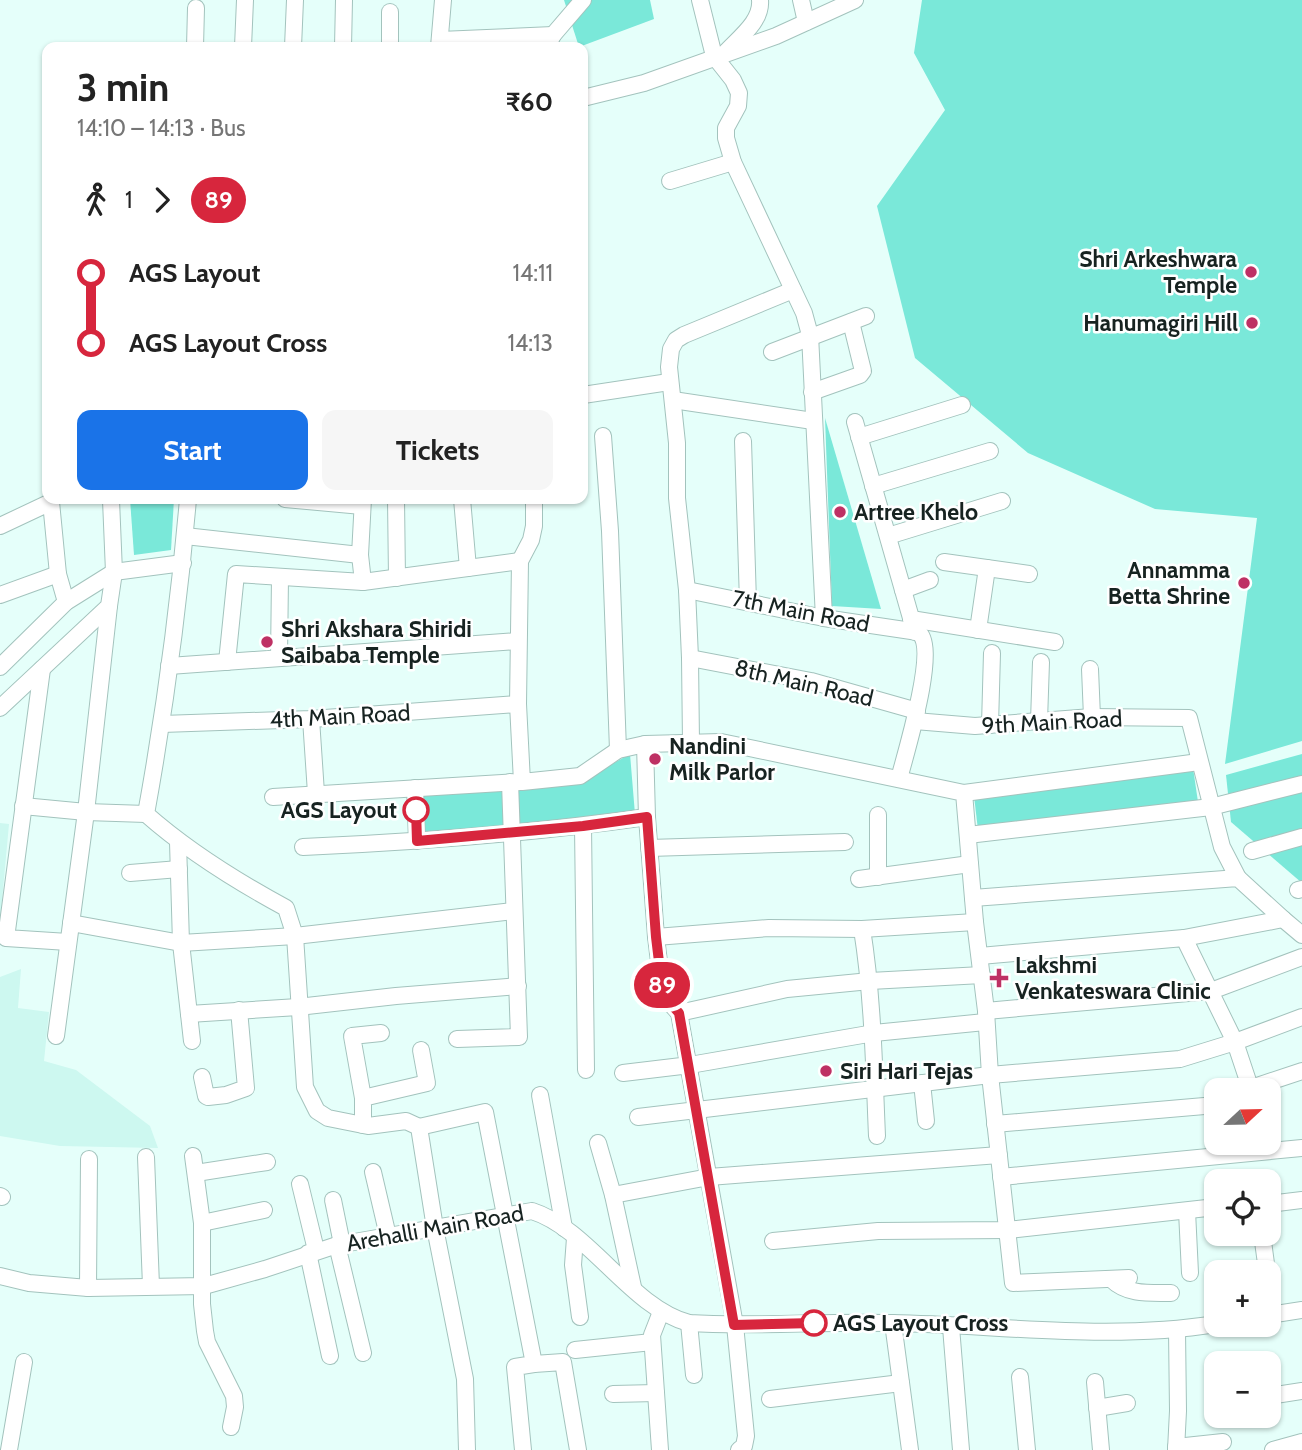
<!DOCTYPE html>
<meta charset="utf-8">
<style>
body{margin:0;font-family:Cabin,sans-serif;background:#f6f6f6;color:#222;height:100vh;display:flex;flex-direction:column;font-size:26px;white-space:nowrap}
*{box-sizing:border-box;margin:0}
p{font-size:23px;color:#767676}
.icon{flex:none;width:38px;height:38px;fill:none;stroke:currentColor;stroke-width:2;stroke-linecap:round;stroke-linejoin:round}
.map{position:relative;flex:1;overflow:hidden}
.panel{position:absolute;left:42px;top:42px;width:546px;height:462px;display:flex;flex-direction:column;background:#fff;border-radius:14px;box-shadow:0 2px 5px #0004}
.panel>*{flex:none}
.badge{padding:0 14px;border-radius:23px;font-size:24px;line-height:46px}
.needle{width:46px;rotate:68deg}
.buttons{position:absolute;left:1204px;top:1078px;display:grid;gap:14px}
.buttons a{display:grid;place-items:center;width:77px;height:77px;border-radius:14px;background:#fff;box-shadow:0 2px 5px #0004;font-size:35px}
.map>.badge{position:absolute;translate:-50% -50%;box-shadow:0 0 0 4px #fff}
.legs{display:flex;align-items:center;gap:10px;height:77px;padding:0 35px;font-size:23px}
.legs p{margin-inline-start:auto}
.head{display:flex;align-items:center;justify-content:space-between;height:119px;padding:0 35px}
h1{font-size:38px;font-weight:700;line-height:52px}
.primary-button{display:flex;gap:14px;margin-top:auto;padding:14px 35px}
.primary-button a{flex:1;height:80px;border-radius:14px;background:#1a73e8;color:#fff;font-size:28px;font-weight:700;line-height:80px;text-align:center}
.primary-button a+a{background:#f6f6f6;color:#222}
ul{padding:0 35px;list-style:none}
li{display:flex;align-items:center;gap:24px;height:70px;font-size:26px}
li i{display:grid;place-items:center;width:10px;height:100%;margin:0 9px;background:currentColor}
li i::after{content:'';width:18px;height:18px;margin:-9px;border:5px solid;border-radius:50%;background:#fff}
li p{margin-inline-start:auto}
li:first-child i{background:linear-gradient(#0000 50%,currentColor 0)}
li:last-child i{background:linear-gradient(currentColor 50%,#0000 0)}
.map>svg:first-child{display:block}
.built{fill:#cdf8f0}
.green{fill:#7ae8d9}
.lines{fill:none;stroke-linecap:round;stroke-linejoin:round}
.minor-casing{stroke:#a3c3bd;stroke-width:18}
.minor{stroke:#fff;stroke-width:16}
.line-1-casing{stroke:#fff;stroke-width:16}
.line-1{stroke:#d7263d;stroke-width:10}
.poi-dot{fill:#be3164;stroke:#fff;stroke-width:2.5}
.stop-1-dot{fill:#fff;stroke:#d7263d;stroke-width:3.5}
.labels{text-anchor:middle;stroke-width:5;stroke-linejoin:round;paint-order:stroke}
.poi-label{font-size:23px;font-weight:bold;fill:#172321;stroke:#fff;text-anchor:start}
.street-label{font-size:23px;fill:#172321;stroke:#fff}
.stop-label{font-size:23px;font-weight:bold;fill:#172321;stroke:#fff;text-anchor:end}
</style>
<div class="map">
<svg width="1302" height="1450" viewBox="0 0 1302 1450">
<rect width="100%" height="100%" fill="#e5fffa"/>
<g class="built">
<polygon points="0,823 9,824 0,922"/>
<polygon points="21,969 18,1008 49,1012 44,1061 76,1070 150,1126 158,1148 60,1146 0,1136 0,977"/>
</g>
<g class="green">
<polygon points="564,0 650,0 654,19 579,47"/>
<polygon points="922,0 1302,0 1302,741 1225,764 1257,518 1155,509 1028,453 915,358 877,206 945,110 914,53"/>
<polygon points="825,418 881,609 832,606"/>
<polygon points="130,499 174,499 171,550 134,555"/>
<polygon points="630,754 635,814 424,833 422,793 582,781"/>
<polygon points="1302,754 1302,883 1231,822 1226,775"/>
<polygon points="1193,768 1198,802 978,830 974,796"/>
</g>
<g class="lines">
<defs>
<g id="minor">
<polyline points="700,0 714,56 733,80 739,93 738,106 726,128 726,138 733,162 804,313 810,335 824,618"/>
<polyline points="801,0 806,22"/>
<polyline points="440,40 553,35"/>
<polyline points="195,47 196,8"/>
<polyline points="243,47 245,0"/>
<polyline points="293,47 295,0"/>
<polyline points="343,47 344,0"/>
<polyline points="390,47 390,12"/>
<polyline points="439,47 443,0"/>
<polyline points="547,47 553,35 583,0"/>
<path d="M 726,52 C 740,37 762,21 760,0"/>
<polyline points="583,98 644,83 776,36 855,0"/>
<polyline points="670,181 733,162"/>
<polyline points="772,352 866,316"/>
<polyline points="812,392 860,375 863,371 851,322"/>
<polyline points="583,395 669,382"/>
<polyline points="673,400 813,421"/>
<polyline points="855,422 915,632"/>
<polyline points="603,436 610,531 618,750"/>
<polyline points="859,437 962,405"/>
<polyline points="743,441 748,602"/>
<polyline points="873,486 990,451"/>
<path d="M 188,499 C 179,604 165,709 146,814 C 189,852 236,881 286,908 L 295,936 L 305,1087 L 317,1111 L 328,1118 L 368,1126 L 406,1121 L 419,1127 L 435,1228 L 465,1379 L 467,1450"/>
<polyline points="285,499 362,506"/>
<polyline points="363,499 360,555 363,582"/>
<polyline points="396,499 397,578"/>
<polyline points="462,499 468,568"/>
<polyline points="534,499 534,526 531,540 520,561 518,704 522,782 580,776 618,750 645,744 721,742 964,793 975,922 986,1011 990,1075 1013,1283 1129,1278"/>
<polyline points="0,526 51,502 58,574 66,602"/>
<polyline points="185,536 360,555"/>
<polyline points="888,536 1002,501"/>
<polyline points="944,562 1029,574"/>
<path d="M 687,590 L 824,618 L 918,632 C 939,647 905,755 899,779"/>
<polyline points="903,590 930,580"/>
<polyline points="0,595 58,574"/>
<polyline points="911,619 1055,642"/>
<polyline points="978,630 987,568"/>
<polyline points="279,658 280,577"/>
<polyline points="690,658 811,681 917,711"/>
<polyline points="227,662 236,574 363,582 520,561"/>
<polyline points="169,666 518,641"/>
<polyline points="0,667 66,602 114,572 183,563"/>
<polyline points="42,669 6,938 68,942"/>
<polyline points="1090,669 1092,717"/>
<polyline points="0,708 109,606 114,572 111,500"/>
<polyline points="311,719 316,793"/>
<polyline points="915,721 975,726 1092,717 1189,718 1222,847 1238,878"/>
<polyline points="1039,721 1041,662"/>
<polyline points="162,724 311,719 518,704"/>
<polyline points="990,725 992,653"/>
<polyline points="691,743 690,658 687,590 677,498 677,443 669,367 671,349 676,340 684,335 793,290"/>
<polyline points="645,744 647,817 656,937 663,995 679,1013 735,1325 746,1436 744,1446 739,1450"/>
<polyline points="415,788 417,841"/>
<polyline points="964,793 1199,762"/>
<polyline points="273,797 520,782"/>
<polyline points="23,806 86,812 146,814"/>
<polyline points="878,815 878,877"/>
<polyline points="583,826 586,1070"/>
<polyline points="968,835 1211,807 1302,784"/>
<polyline points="178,842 181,943 192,1041"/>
<path d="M 303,847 C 417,842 533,833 647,817"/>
<polyline points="649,848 845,842"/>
<polyline points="1252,851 1302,837"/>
<polyline points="130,873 179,869"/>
<polyline points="859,879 970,864"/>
<polyline points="1298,890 1302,889"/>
<polyline points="973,898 1238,878 1283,919 1184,938"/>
<polyline points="1283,919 1302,935"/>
<polyline points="71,923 181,943 295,936 513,911"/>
<path d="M 862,929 C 873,998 874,1067 877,1136"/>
<polyline points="656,937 769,928 862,929 975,922"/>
<polyline points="980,956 1184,938 1235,1042 1302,1017"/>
<polyline points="986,1011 1211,991 1302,957"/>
<polyline points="679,1013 787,989 870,981 982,975"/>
<polyline points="189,1014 298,1007 396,996 518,986"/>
<polyline points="56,1036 86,812 109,606"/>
<polyline points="457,1039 519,1037 510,782"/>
<polyline points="623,1073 690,1065 874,1033 985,1022"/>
<polyline points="202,1077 206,1096 208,1097 226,1095 246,1088 239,1010"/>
<polyline points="922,1083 926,1121"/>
<polyline points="1251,1088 1302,1071"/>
<polyline points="540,1095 564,1228"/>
<polyline points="363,1098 352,1036 381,1033"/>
<polyline points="638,1117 990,1075 1180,1059 1235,1042 1251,1090"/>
<polyline points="995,1124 1216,1105"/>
<polyline points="363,1125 363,1098 427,1083 421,1050"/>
<polyline points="419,1127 485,1112 534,1364 515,1367 523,1450"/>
<polyline points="598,1143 613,1195 633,1287"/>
<polyline points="193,1156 202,1223 202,1304 205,1331 207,1342 234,1396 235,1407 231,1427"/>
<polyline points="146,1157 151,1286"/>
<polyline points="373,1172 388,1236"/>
<polyline points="196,1173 267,1162"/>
<polyline points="1001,1177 1302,1148"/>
<polyline points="300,1184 316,1250"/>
<polyline points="613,1195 709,1177 999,1155"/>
<polyline points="0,1196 2,1197"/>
<polyline points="333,1200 342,1244"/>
<polyline points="1269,1204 1302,1200"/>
<polyline points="1187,1211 1190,1273"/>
<polyline points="202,1223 264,1210"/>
<polyline points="1262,1234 1267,1271"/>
<polyline points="575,1238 573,1265 580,1317"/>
<polyline points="773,1241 878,1231 1008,1230 1216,1207"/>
<polyline points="337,1245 363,1353"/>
<polyline points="308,1253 330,1356"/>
<path d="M 0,1276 L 29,1283 L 88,1288 L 204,1286 L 265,1269 L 337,1245 L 532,1211 C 589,1229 630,1307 689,1323 C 756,1327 824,1321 892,1323 C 999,1325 1109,1341 1216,1324"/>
<path d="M 1111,1279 C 1127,1295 1149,1293 1171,1293"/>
<polyline points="88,1288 89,1159"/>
<polyline points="1269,1315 1302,1310"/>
<polyline points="689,1323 694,1375"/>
<polyline points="893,1323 910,1450"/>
<polyline points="951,1327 961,1450"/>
<polyline points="575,1350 652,1342"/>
<polyline points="534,1364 563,1362 578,1450"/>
<polyline points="1020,1377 1027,1450"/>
<polyline points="1095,1382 1101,1450"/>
<polyline points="613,1394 656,1393"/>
<polyline points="1269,1396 1302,1391"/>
<polyline points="770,1399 901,1383"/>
<polyline points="1097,1408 1127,1403"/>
<polyline points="1176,1447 1223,1442"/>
<polyline points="9,1450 24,1362"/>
<polyline points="660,1450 652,1335 661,1312"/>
<polyline points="1176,1450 1178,1411 1177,1330"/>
<polyline points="1273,1450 1302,1442"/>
</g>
</defs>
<use href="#minor" class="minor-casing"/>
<use href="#minor" class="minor"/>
</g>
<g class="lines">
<defs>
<polyline id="line-1" points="416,810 417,841 583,826 647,817 656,937 663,995 679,1013 734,1325 814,1323"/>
</defs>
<use href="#line-1" class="line-1-casing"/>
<use href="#line-1" class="line-1"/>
</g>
<g class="poi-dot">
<circle cx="1251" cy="272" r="7"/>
<circle cx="1252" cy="323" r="7"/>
<circle cx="840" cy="512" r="7"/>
<circle cx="1244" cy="583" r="7"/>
<circle cx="267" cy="642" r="7"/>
<circle cx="655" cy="759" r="7"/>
<path d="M995.5 967.5h7v7h7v7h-7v7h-7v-7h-7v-7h7z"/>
<circle cx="826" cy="1071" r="7"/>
</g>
<g class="stop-1-dot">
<circle cx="416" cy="810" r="12"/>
<circle cx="814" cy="1323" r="12"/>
</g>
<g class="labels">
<g class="poi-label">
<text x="1237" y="267" text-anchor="end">Shri Arkeshwara<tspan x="1237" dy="26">Temple</tspan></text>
<text x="1238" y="331" text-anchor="end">Hanumagiri Hill</text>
<text x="854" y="520">Artree Khelo</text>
<text x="1230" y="578" text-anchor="end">Annamma<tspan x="1230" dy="26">Betta Shrine</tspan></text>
<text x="281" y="637">Shri Akshara Shiridi<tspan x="281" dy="26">Saibaba Temple</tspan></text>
<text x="669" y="754">Nandini<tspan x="669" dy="26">Milk Parlor</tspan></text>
<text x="1015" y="973">Lakshmi<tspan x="1015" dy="26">Venkateswara Clinic</tspan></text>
<text x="840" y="1079">Siri Hari Tejas</text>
</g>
<g class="street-label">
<text transform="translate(801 611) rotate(11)" y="8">7th Main Road</text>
<text transform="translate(804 683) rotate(13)" y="8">8th Main Road</text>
<text transform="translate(340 716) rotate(-3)" y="8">4th Main Road</text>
<text transform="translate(1052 722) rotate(-3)" y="8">9th Main Road</text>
<text transform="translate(435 1228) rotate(-10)" y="8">Arehalli Main Road</text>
</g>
<g class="stop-label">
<text x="397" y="818">AGS Layout</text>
<text x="833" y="1331" text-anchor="start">AGS Layout Cross</text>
</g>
</g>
</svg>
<div class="buttons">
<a><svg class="needle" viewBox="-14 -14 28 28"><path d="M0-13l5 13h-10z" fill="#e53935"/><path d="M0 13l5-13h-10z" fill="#767676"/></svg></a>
<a><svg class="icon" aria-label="locate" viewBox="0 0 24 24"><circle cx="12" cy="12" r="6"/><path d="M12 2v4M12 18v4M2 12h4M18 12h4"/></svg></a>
<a>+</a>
<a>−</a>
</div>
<b class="badge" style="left:662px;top:985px;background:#d7263d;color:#fff">89</b>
<section class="panel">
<div class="head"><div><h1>3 min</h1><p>14:10 – 14:13 · Bus</p></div><b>₹60</b></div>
<div class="legs"><svg class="icon" aria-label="walk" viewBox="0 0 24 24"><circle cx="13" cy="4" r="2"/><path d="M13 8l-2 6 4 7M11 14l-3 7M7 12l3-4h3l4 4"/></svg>1<svg class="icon" aria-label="forward" viewBox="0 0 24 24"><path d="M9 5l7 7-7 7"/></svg><b class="badge" style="background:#d7263d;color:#fff">89</b></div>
<ul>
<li><i style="color:#d7263d"></i><b>AGS Layout</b><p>14:11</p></li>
<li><i style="color:#d7263d"></i><b>AGS Layout Cross</b><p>14:13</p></li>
</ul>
<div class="primary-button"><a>Start</a><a>Tickets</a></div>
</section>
</div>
